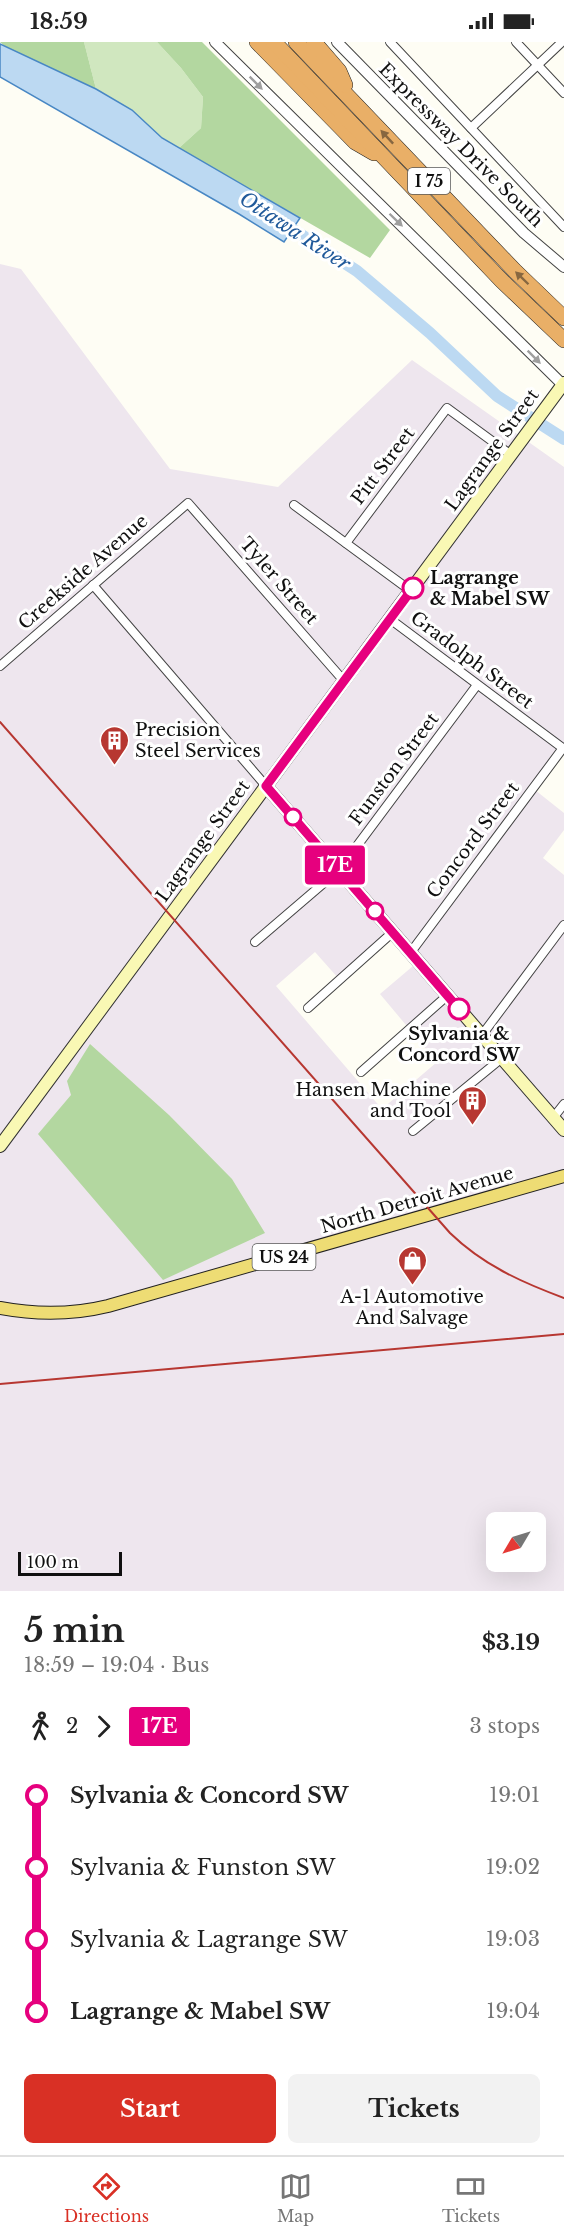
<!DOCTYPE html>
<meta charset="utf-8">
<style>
body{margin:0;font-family:"Libre Baskerville",serif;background:#f2f2f2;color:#222;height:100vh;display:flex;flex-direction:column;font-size:22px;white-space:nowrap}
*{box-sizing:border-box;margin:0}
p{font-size:20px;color:#767676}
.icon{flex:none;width:33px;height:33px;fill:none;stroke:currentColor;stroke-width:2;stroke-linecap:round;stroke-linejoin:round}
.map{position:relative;height:1549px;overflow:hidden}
.panel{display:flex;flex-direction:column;background:#fff;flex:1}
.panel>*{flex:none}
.badge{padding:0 12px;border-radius:4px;font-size:21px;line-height:39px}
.needle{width:39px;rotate:232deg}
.fabs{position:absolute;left:486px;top:1470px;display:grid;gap:12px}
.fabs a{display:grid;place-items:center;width:60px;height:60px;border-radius:9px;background:#fff;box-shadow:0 6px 24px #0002;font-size:30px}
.scale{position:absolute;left:18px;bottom:15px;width:104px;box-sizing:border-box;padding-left:6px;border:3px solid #101010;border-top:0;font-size:16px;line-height:21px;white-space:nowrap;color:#101010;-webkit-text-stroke:4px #fff;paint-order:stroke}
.map>.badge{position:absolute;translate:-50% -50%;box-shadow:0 0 0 3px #fff}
.legs{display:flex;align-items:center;gap:9px;height:66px;padding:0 24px;font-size:20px}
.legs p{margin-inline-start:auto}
.summary{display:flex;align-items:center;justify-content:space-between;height:102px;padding:0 24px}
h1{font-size:33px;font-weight:700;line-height:45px}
.action{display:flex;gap:12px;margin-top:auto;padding:12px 24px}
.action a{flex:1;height:69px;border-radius:9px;background:#d93025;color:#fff;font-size:24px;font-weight:700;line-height:69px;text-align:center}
.action a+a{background:#f2f2f2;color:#222}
ul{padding:0 24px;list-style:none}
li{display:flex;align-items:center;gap:21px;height:72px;font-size:22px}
li i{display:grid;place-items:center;width:9px;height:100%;margin:0 8px;background:currentColor}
li i::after{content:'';width:15px;height:15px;margin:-8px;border:4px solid;border-radius:50%;background:#fff}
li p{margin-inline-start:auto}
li:first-child i{background:linear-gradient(#0000 50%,currentColor 0)}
li:last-child i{background:linear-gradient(currentColor 50%,#0000 0)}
.status{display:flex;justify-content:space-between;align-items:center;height:42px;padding:0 30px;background:#fff;direction:ltr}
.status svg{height:16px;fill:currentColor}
.tabs{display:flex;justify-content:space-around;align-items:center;height:84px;border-top:2px solid #e0e0e0;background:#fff;font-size:16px;color:#767676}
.tabs a{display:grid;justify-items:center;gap:3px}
.tabs .current{color:#d93025}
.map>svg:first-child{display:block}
.industrial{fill:#eee6ee;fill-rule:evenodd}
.green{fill:#d0e7bf}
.forest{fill:#b3d7a0}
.water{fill:#bcd9f2;stroke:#4887c4;stroke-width:1.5}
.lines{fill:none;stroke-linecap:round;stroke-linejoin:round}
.river{stroke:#bcd9f2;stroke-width:12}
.minor-casing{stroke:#434343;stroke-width:10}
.tertiary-casing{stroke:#434343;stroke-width:12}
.secondary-casing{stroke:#323232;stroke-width:14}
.primary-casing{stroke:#212121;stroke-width:14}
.motorway-casing{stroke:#212121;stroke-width:16}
.minor{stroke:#fff;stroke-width:8}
.tertiary{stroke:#fff;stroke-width:10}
.secondary{stroke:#f9f8b4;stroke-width:12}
.primary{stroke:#eedc74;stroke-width:12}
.motorway{stroke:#e9af67;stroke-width:15}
.rail{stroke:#b73731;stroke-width:2}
.oneway{fill:#9f9f9f}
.oneway2{fill:#876740}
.line-1-casing{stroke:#fff;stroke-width:14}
.line-1{stroke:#e6007e;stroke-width:9}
.stop-1-dot{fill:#fff;stroke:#e6007e;stroke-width:3}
.labels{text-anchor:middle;stroke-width:6;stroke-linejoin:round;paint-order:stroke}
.shield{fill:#fff;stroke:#585858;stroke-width:1.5}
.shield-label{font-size:16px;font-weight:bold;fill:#101010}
.street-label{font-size:18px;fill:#101010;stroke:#fff}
.stop-label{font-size:18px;font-weight:bold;fill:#101010;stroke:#fff;text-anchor:start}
.poi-label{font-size:18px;fill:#101010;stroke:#fff;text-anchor:start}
.water-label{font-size:20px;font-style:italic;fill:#215a9a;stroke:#fff}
</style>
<div class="status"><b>18:59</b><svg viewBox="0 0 49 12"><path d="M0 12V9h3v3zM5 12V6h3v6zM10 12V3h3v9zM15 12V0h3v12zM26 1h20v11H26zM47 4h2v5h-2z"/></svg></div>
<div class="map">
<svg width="564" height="1549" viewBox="0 0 564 1549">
<rect width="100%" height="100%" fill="#fefdf4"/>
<path class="industrial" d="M 0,222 L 21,227 L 170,427 L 278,445 L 412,318 L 564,425 L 564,710 L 535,748 L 564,771 L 564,788 L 543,816 L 564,833 L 564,1549 L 0,1549 ZM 387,895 L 413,924 L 380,952 L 437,1020 L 382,1067 L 276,944 L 315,910 L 339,937 ZM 496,1480 L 536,1480 L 536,1520 L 496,1520 Z"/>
<polygon class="green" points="84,0 157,0 181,26 203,55 201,86 179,106 162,96 132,68 96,47"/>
<g class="forest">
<polygon points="0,0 84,0 96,47 8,7"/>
<polygon points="157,0 202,0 390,188 370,216 179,106 201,86 203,55 181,26"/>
<polygon points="90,1002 169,1073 232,1137 265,1191 163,1238 38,1092 71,1053 67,1039"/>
</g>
<polygon class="water" points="0,2 96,47 132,68 162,96 300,176 284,200 239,172 0,35"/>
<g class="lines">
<polyline class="river" points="280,179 357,229 430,291 497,354 564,397"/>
<defs>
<g id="minor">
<polyline points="390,0 564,185"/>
<polyline points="516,0 564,51"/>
<polyline points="471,86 562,0"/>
<polyline points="294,463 411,549"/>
<polyline points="346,501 447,366 511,413"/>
<polyline points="93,543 266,744"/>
<polyline points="390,577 564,707"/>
<polyline points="0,624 188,461 344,639"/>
<polyline points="255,900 339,828 477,643"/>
<polyline points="411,910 563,706"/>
<polyline points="308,966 393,890"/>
<polyline points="482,993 564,883"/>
<polyline points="361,1030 448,953"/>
<polyline points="553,1076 564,1062"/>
<polyline points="413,1089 502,1016"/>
</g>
<g id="tertiary">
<polyline points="215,0 563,343"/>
<polyline points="337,0 524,191 564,225"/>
</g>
<g id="secondary">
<polyline points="266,744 564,1088"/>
<polyline points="0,1104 564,341"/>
</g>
<path id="primary" d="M 0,1266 C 37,1273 71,1273 108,1264 L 564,1134"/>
<g id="motorway">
<polyline points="257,0 355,100 374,111"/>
<polyline points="274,0 502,239 564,298"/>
<polyline points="296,0 515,229 564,276"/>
<polyline points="314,0 339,29 345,43"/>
</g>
</defs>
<use href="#minor" class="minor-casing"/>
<use href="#tertiary" class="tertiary-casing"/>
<use href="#secondary" class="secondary-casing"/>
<use href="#primary" class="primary-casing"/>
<use href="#motorway" class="motorway-casing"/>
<use href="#minor" class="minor"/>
<use href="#tertiary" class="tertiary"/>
<use href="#secondary" class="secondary"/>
<use href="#primary" class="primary"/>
<use href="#motorway" class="motorway"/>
<g class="rail">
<path d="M 0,680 L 450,1191 C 483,1223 521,1240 564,1256"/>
<polyline points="0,1342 564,1292"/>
</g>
</g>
<defs><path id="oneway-solid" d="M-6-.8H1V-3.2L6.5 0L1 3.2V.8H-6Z" transform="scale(1.5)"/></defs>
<g class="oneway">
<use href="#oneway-solid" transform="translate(256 41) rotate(45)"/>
<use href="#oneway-solid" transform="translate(396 178) rotate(44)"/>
<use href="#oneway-solid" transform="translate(534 315) rotate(45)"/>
</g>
<g class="oneway2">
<use href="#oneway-solid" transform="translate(387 95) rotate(-133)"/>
<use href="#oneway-solid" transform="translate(522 236) rotate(-136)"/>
</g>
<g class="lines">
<defs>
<polyline id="line-1" points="413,546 266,744 459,967"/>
</defs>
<use href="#line-1" class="line-1-casing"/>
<use href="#line-1" class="line-1"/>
</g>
<defs>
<symbol id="building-pin" viewBox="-11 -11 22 30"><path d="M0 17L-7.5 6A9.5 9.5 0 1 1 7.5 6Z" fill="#b73731" stroke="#fff"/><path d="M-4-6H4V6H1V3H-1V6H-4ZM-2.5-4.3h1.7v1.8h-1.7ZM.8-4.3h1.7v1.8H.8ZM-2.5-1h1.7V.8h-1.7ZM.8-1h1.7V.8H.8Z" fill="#fff"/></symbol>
<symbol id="shop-pin" viewBox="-11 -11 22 30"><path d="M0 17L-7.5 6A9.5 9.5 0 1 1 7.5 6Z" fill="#b73731" stroke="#fff"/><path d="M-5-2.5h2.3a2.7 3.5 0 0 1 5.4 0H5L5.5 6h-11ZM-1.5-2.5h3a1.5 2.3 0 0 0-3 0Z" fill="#fff"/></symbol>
</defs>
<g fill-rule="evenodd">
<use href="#building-pin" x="98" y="682" width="33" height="45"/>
<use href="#building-pin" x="456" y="1042" width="33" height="45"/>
<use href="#shop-pin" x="396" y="1202" width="33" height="45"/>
</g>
<g class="stop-1-dot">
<circle cx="413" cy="546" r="10"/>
<circle cx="293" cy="775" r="8"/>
<circle cx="375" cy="869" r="8"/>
<circle cx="459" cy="967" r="10"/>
</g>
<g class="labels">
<g class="shield">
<rect x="408" y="126" width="42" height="26" rx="4.5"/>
<rect x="252.5" y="1202" width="63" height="26" rx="4.5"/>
</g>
<g class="shield-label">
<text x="429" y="145">I 75</text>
<text x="284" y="1221">US 24</text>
</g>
<g class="street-label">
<text transform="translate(461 103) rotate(45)" y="6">Expressway Drive South</text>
<text transform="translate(492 408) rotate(-54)" y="6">Lagrange Street</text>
<text transform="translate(383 424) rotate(-53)" y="6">Pitt Street</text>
<text transform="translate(83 530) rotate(-41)" y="6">Creekside Avenue</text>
<text transform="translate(279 539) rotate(49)" y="6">Tyler Street</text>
<text transform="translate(472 618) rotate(37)" y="6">Gradolph Street</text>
<text transform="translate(394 727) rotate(-53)" y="6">Funston Street</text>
<text transform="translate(473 798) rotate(-53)" y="6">Concord Street</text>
<text transform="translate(203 799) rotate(-54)" y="6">Lagrange Street</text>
<text transform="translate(417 1158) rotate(-16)" y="6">North Detroit Avenue</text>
</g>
<g class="stop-label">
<text x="430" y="542">Lagrange<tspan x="430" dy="21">&amp; Mabel SW</tspan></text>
<text x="459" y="998" text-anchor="middle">Sylvania &amp;<tspan x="459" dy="21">Concord SW</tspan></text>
</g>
<g class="poi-label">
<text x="135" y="694">Precision<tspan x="135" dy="21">Steel Services</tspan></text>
<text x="451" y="1054" text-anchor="end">Hansen Machine<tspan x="451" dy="21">and Tool</tspan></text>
<text x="412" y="1261" text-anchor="middle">A-1 Automotive<tspan x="412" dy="21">And Salvage</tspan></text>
</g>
<g class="water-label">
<text transform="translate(295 189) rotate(33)" y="7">Ottawa River</text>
</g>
</g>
</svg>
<div class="fabs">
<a><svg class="needle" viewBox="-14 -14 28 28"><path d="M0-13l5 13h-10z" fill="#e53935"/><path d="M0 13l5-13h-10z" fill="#767676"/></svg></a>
</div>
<div class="scale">100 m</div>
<b class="badge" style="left:335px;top:823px;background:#e6007e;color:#fff">17E</b>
</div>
<section class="panel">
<div class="summary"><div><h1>5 min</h1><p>18:59 – 19:04 · Bus</p></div><b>$3.19</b></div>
<div class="legs"><svg class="icon" aria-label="walk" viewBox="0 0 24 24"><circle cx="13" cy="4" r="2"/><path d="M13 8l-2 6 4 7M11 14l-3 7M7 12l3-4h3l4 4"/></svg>2<svg class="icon" aria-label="forward" viewBox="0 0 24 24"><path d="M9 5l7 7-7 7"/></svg><b class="badge" style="background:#e6007e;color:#fff">17E</b><p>3 stops</p></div>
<ul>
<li><i style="color:#e6007e"></i><b>Sylvania &amp; Concord SW</b><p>19:01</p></li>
<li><i style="color:#e6007e"></i><span>Sylvania &amp; Funston SW</span><p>19:02</p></li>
<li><i style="color:#e6007e"></i><span>Sylvania &amp; Lagrange SW</span><p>19:03</p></li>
<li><i style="color:#e6007e"></i><b>Lagrange &amp; Mabel SW</b><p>19:04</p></li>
</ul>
<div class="action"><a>Start</a><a>Tickets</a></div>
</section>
<nav class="tabs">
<a class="current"><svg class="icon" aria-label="directions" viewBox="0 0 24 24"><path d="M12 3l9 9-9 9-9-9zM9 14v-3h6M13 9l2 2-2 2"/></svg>Directions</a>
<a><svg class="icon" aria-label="map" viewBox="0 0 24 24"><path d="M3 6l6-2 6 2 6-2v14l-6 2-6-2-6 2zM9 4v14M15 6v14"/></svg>Map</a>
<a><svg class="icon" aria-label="tickets" viewBox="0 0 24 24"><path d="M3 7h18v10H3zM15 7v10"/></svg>Tickets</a>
</nav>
